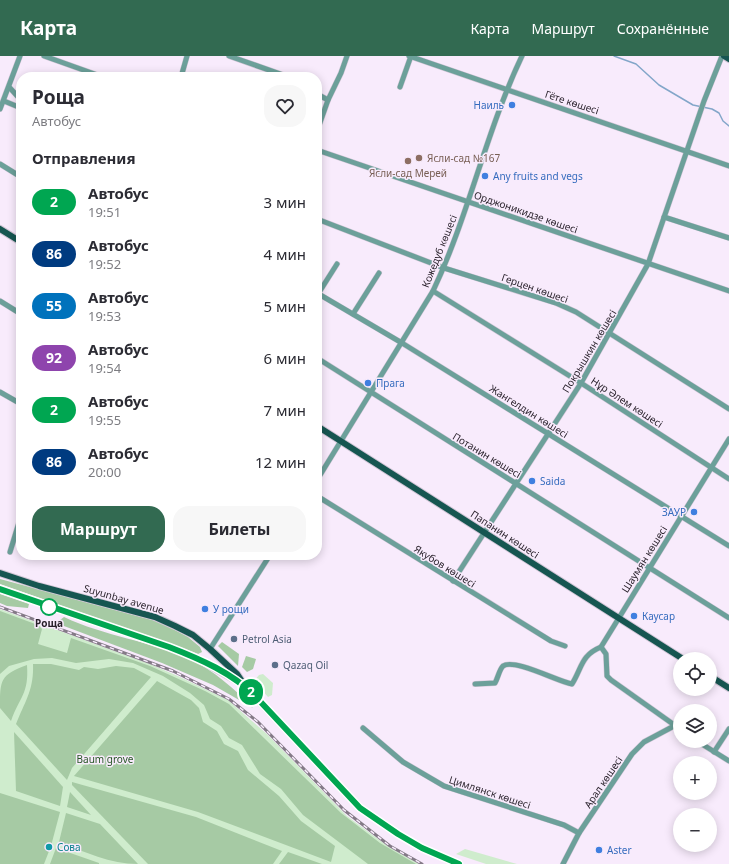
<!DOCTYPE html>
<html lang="ru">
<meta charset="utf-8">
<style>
body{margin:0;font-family:"Noto Sans",sans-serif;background:#f7f7f7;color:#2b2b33;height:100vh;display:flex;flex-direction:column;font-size:15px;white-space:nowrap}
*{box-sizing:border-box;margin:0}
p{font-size:13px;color:#7c7c81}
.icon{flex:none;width:22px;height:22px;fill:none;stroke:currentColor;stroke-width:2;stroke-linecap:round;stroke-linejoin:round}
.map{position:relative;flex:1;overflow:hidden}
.side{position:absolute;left:16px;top:16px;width:306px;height:488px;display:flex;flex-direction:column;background:#fff;border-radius:16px;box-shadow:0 2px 10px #0003}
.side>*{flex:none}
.badge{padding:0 8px;border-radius:13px;font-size:14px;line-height:26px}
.fabs{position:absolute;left:673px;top:596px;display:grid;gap:8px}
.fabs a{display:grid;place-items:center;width:44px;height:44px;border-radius:50%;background:#fff;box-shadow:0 2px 10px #0003;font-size:20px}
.map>.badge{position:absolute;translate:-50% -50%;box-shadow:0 0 0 2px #fff}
h2{padding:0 16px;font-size:15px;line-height:36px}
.round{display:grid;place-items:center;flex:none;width:42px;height:42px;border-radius:16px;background:#f7f7f7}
.overview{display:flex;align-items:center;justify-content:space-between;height:68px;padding:0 16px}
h1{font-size:19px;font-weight:700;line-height:30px}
.primary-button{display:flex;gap:8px;margin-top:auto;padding:8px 16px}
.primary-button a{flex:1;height:46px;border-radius:16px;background:#326a51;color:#fff;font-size:16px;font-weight:700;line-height:46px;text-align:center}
.primary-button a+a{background:#f7f7f7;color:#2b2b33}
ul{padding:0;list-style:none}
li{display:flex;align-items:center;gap:12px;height:52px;padding:0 16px}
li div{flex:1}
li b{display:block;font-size:15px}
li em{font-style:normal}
li .badge{min-width:44px;font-weight:700;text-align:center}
header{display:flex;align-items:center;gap:24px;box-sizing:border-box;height:56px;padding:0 20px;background:#326a51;color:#fff}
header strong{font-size:19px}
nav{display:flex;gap:22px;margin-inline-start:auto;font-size:14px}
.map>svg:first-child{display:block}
.green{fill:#cfeccd}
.forest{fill:#a6caa4}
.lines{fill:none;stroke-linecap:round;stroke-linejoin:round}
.stream{stroke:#83a6c9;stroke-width:1.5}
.minor-casing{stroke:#d2c6d6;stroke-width:6}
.major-casing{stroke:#d2c6d6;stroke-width:8}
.minor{stroke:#6ca09a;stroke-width:5}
.major{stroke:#165651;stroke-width:6}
.rail-casing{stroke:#847a87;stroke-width:3}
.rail{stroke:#f8ebfc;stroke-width:1.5;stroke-dasharray:4.5;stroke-linecap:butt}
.line-casing{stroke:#fff;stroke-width:9}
.line{stroke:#00a651;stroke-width:6}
.shop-dot{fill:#3f7fe0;stroke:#f8ebfc;stroke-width:1.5}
.education-dot{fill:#8d6e63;stroke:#f8ebfc;stroke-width:1.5}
.stop-dot{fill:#fff;stroke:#00a651;stroke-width:2}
.service-dot{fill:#5c6f8a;stroke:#f8ebfc;stroke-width:1.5}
.culture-dot{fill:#0f9aa8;stroke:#f8ebfc;stroke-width:1.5}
.labels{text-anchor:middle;stroke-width:3;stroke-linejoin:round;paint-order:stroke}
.street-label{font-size:10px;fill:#271f29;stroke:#f8ebfc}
.shop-label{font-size:10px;fill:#366cbe;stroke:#f8ebfc;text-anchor:start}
.education-label{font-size:10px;fill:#785e54;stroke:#f8ebfc;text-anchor:start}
.stop-label{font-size:10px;font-weight:bold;fill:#271f29;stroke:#f8ebfc}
.service-label{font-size:10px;fill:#4e5e75;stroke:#f8ebfc;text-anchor:start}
.park-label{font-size:10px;fill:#265625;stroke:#f8ebfc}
.culture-label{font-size:10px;fill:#0d838f;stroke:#f8ebfc;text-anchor:start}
</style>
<header>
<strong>Карта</strong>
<nav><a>Карта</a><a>Маршрут</a><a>Сохранённые</a></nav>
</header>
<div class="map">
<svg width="729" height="808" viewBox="0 0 729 808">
<rect width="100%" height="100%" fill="#f8ebfc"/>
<g class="green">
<polygon points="0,553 150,608 178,620 228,644 267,678 347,760 389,791 419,808 0,808"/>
<polygon points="263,618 273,627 272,639 268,641 254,625 259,619"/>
<polygon points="465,793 517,808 486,808 456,798"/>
</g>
<g class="forest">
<polygon points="0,523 160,566 188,581 200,591 202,596 198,598 0,528"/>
<polygon points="0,538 29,548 28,552 7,550 0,547"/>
<polygon points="0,555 38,569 42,573 38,588 67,597 71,582 150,610 205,635 229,648 341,757 380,787 416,808 368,808 303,759 281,733 260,718 242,689 229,682 221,670 210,663 204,649 190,637 163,620 133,607 109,603 76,607 52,602 34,603 9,610 0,618"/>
<path d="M 64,561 C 104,580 150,585 190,603 C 213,614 236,634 253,652 L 213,629 L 162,607 L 56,567 Z"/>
<polygon points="222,586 239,598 238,610 218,590"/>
<polygon points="246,600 256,603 253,613 247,616 242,611"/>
<path d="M 33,608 L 51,608 L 79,614 L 84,611 L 98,613 L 116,610 L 134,612 L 151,621 L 72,712 L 67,724 L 16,668 C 25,645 34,634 33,608 Z"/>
<path d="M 27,609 C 29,638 20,640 11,665 L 0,652 C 0,624 0,619 27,609 Z"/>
<polygon points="157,625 191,644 199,652 203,666 217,675 224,688 238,695 248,714 279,740 301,765 335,790 331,806 198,756 74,720"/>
<polygon points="14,676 63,731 60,750 16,735"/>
<polygon points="72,726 196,761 282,795 273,808 148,808 72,729"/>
<polygon points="70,736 91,759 67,751"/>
<polygon points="0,737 60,756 51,790 44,808 0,808"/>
<path d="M 66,757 L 100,768 L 138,808 C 110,808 85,796 59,786 Z"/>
<polygon points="56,792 99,807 99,808 50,808"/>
<polygon points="288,796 322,808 279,808"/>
</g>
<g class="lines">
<polyline class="stream" points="614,0 636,8 659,29 693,49 712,53 719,57 723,65 729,70"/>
<defs>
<g id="minor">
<polyline points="44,0 103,21"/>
<polyline points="229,0 289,21"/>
<polyline points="409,0 729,110"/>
<polyline points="181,21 187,0"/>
<polyline points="9,31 21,44"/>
<polyline points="400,31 411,0"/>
<polyline points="317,38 328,44"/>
<polyline points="4,45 21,52"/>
<polyline points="0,53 20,0"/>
<polyline points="317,75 328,44 341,17 347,0"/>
<polyline points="317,94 729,235"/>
<polyline points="0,108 21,121"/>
<polyline points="664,161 729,182"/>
<polyline points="317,163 444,212 556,247 576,256 729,353"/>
<polyline points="433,235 581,327 729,423"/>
<polyline points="317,237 402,287 729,490"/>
<polyline points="318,238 337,208"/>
<polyline points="0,245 21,258"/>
<polyline points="353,258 379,217"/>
<polyline points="317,302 729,562"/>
<polyline points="0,336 21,348"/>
<path d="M 317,424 L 433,235 C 469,159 486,75 522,0"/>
<polyline points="317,440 551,585 565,590"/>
<polyline points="10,496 21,460"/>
<polyline points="453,525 581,327 648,208 704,45 722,0"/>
<polyline points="601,591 729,383"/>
<polyline points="601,591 606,598 607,620 611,624 680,673"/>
<polyline points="210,593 270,499"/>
<path d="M 475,628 L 495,627 C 498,622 499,614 503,610 C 514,602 559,626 572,628 C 582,612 581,599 601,591"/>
<polyline points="363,672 403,706 444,730 564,769 579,777"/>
<polyline points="697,685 729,705"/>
<polyline points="714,696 729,673"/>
<polyline points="563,808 579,777 632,698 644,686 674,670"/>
</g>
<g id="major">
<polyline points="724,0 729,3"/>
<polyline points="0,173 21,186"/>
<polyline points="317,370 683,603"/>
<polyline points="0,517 39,530 155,561 175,570 193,579 210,593 237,618 245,630 360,752 398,778 422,792 459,808"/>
<polyline points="0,533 169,591 195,601 242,628"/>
<polyline points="710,620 729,632"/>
</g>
</defs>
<use href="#minor" class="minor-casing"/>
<use href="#major" class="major-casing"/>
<use href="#minor" class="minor"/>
<use href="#major" class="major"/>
<defs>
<polyline id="rail" points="0,551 173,615 229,643 258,666 344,754 390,790 422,808"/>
</defs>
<use href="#rail" class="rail-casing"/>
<use href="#rail" class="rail"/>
</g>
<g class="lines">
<defs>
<path id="line" d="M 0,533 L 169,591 C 200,603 233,617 256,641 L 360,752 L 398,778 L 422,792 L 459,808"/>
</defs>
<use href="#line" class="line-casing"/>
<use href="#line" class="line"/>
</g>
<g class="shop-dot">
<circle cx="512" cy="49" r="4"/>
<circle cx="485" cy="120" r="4"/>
<circle cx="368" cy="327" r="4"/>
<circle cx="532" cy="425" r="4"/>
<circle cx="694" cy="456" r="4"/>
<circle cx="205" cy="553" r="4"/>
<circle cx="634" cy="560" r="4"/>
<circle cx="599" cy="794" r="4"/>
</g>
<g class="education-dot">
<circle cx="419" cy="102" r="4"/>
<circle cx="408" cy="105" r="4"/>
</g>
<circle class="stop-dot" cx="49" cy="551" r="8"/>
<g class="service-dot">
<circle cx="234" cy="583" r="4"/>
<circle cx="275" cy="609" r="4"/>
</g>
<circle class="culture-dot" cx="49" cy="791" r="4"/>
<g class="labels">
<g class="street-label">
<text transform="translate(572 46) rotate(18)" y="4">Гёте көшесі</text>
<text transform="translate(526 156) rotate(19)" y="4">Орджоникидзе көшесі</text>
<text transform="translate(439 195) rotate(-68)" y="4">Кожедуб көшесі</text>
<text transform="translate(535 232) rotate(19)" y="4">Герцен көшесі</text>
<text transform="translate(589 295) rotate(-59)" y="4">Покрышкин көшесі</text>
<text transform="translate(627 346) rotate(33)" y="4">Нұр Әлем көшесі</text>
<text transform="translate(529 355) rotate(32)" y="4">Жангелдин көшесі</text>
<text transform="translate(487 399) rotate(31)" y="4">Потанин көшесі</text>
<text transform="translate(505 478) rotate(33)" y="4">Папанин көшесі</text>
<text transform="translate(644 503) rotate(-58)" y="4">Шаумян көшесі</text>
<text transform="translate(445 510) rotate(32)" y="4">Якубов көшесі</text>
<text transform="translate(124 543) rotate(16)" y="4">Suyunbay avenue</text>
<text transform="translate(603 726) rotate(-56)" y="4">Арал көшесі</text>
<text transform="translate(490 736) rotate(18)" y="4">Цимлянск көшесі</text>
</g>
<g class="shop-label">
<text x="504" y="53" text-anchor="end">Наиль</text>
<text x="493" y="124">Any fruits and vegs</text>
<text x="376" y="331">Прага</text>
<text x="540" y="429">Saida</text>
<text x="686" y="460" text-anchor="end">ЗАУР</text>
<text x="213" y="557">У рощи</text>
<text x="642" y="564">Каусар</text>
<text x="607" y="798">Aster</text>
</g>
<g class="education-label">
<text x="427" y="106">Ясли-сад №167</text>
<text x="408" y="121" text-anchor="middle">Ясли-сад Мерей</text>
</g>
<g class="stop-label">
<text x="49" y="571">Роща</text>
</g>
<g class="service-label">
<text x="242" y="587">Petrol Asia</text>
<text x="283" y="613">Qazaq Oil</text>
</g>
<g class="park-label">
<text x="105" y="707">Baum grove</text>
</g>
<g class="culture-label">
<text x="57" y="795">Сова</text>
</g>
</g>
</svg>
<div class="fabs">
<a><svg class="icon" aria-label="locate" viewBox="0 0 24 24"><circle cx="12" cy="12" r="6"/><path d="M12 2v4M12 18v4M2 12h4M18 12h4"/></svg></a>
<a><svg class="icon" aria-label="layers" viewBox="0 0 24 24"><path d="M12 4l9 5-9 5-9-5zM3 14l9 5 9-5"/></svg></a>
<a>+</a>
<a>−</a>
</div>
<b class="badge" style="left:251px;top:636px;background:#00a651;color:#fff">2</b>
<section class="side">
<div class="overview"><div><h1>Роща</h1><p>Автобус</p></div><a class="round"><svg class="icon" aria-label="heart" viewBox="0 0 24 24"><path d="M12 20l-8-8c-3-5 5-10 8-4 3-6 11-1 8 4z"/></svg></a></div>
<h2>Отправления</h2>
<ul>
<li><span class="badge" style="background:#00a651;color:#fff">2</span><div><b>Автобус</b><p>19:51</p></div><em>3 мин</em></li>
<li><span class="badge" style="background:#003b80;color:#fff">86</span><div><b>Автобус</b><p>19:52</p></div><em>4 мин</em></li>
<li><span class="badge" style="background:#0072bc;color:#fff">55</span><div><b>Автобус</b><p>19:53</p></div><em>5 мин</em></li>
<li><span class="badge" style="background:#8e44ad;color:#fff">92</span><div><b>Автобус</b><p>19:54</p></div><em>6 мин</em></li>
<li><span class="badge" style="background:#00a651;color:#fff">2</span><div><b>Автобус</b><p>19:55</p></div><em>7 мин</em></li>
<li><span class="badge" style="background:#003b80;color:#fff">86</span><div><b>Автобус</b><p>20:00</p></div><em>12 мин</em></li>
</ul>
<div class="primary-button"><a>Маршрут</a><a>Билеты</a></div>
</section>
</div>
